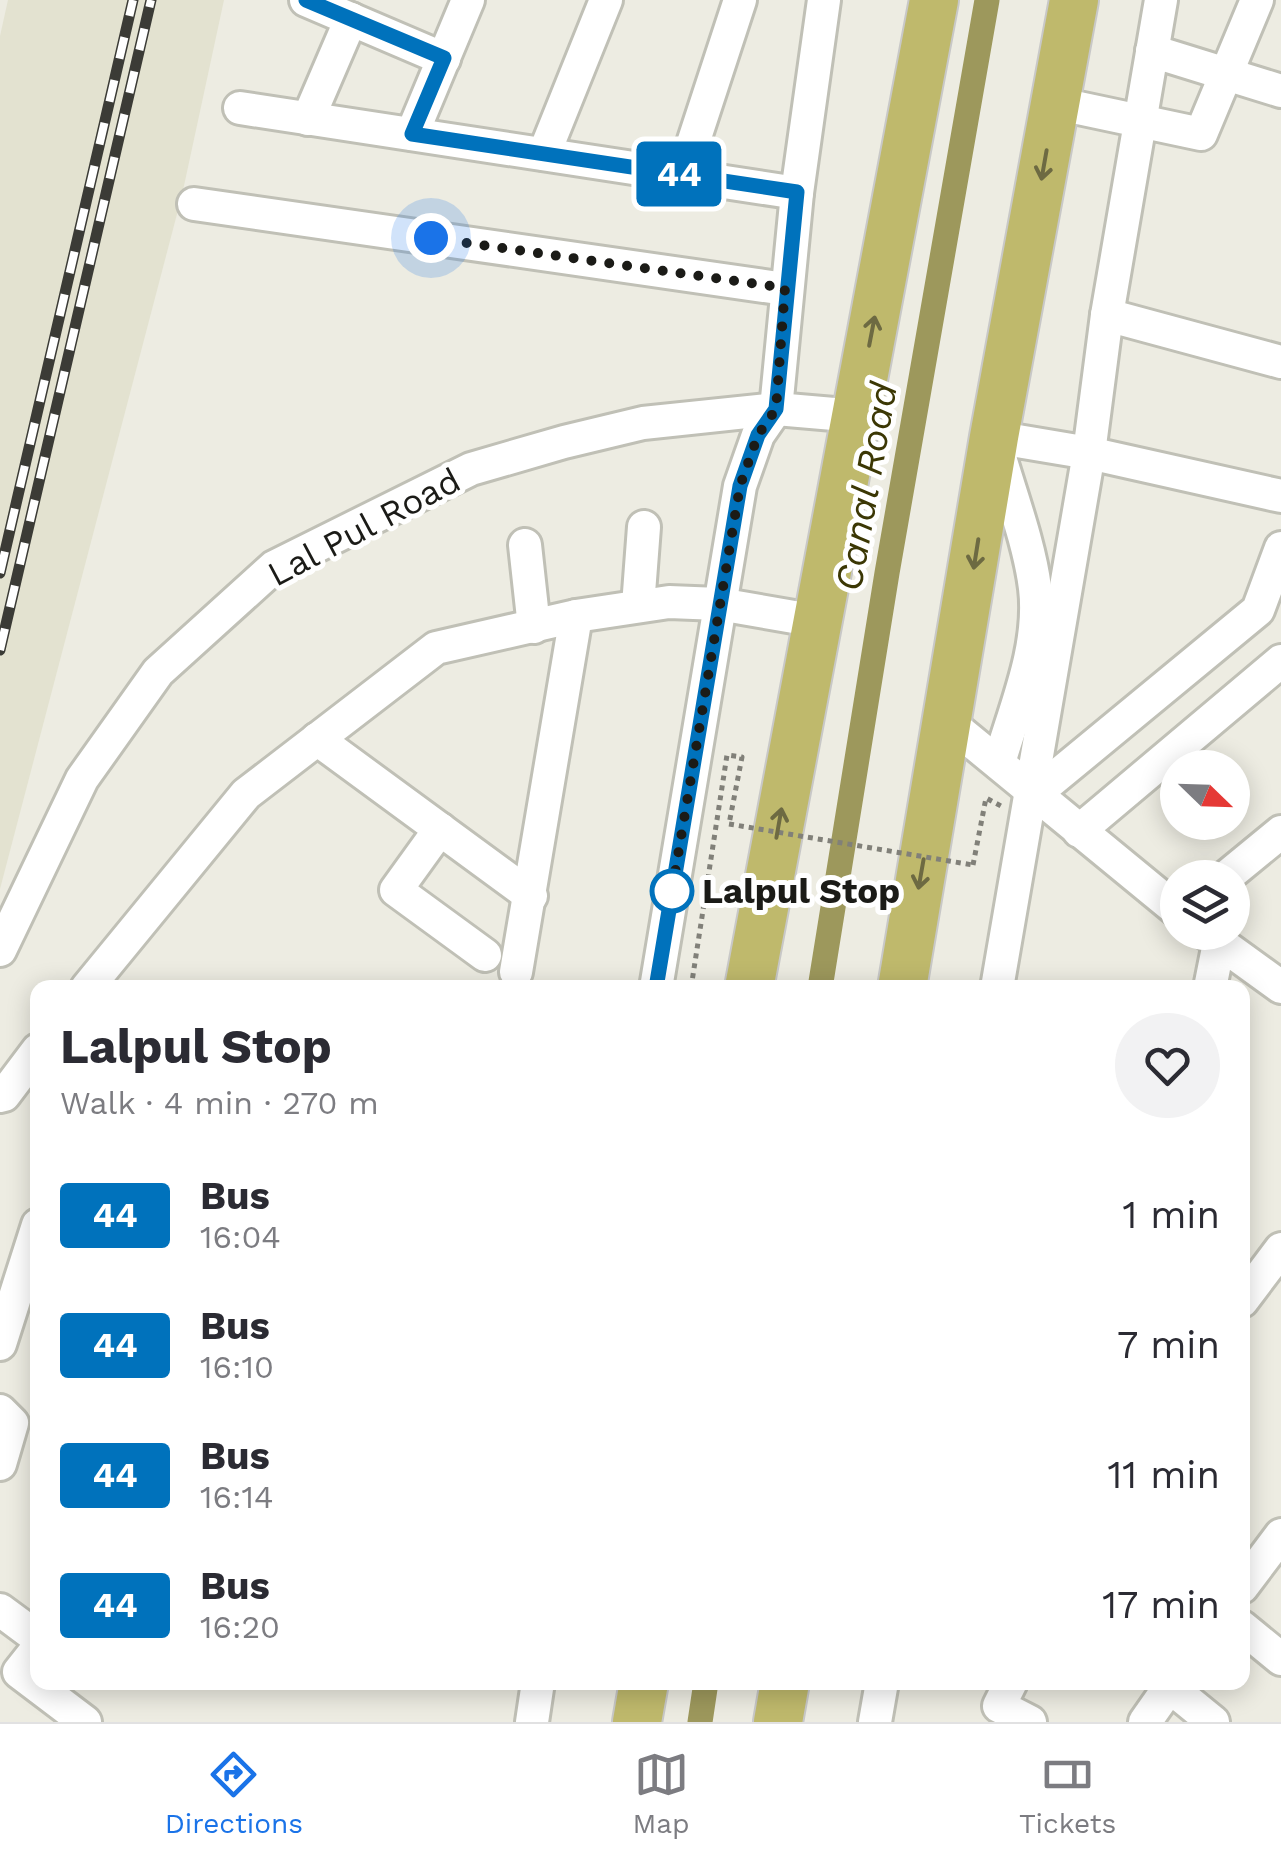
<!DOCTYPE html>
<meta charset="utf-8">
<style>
body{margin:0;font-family:"Work Sans",sans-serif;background:#f2f2f3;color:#2b2b33;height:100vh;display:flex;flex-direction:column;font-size:38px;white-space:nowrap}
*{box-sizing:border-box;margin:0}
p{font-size:32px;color:#7c7c81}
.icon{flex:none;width:55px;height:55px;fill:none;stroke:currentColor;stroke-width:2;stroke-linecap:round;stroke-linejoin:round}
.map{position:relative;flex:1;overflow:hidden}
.side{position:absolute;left:30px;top:980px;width:1220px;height:710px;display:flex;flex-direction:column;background:#fff;border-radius:20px;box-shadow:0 5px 25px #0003}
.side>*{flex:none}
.badge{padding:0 20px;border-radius:8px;font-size:35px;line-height:65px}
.needle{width:65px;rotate:113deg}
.buttons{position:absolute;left:1160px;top:750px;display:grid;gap:20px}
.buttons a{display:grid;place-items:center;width:90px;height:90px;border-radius:50%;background:#fff;box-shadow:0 5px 25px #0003;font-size:50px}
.you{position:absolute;width:50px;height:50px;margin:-25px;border:8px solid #fff;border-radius:50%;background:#1a73e8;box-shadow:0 0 0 15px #1a73e833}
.map>.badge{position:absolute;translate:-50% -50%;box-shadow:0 0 0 5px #fff}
.round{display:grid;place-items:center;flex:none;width:105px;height:105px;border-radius:52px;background:#f2f2f3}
.headline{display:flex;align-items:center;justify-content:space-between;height:170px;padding:0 30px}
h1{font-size:48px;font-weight:700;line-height:75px}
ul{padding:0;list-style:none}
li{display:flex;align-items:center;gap:30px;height:130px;padding:0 30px}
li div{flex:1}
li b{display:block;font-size:38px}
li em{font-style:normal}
li .badge{min-width:110px;font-weight:700;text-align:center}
.tabs{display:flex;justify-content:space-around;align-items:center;height:140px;border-top:2px solid #e1e1e2;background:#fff;font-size:28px;color:#7c7c81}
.tabs a{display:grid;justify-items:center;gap:5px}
.tabs .current{color:#1a73e8}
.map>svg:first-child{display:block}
.built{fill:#e3e2d0}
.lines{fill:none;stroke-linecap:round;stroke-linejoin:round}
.canal{stroke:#9d985c;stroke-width:25}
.minor-casing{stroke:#c0c0b6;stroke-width:38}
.highway-casing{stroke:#c8c8c7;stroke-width:52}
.path{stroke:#818079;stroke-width:5;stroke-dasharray:5 5;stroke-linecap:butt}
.minor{stroke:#fff;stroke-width:32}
.highway{stroke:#bfb96c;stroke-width:48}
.rail-casing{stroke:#3b3b36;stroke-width:11}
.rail{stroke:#fff;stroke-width:8;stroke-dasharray:22;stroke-linecap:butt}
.path-bridge{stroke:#818079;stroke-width:5;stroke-dasharray:5 5;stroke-linecap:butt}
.oneway{stroke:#6d6a42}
.line-casing{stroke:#fff;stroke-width:22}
.line{stroke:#0072bc;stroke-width:15}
.walk{stroke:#1b1b17;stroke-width:10;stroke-dasharray:0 18}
.stop-dot{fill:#fff;stroke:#0072bc;stroke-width:5}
.labels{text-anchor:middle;stroke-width:10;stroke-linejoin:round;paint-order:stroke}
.street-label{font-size:35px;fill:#1b1b17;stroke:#fff}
.stop-label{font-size:35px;font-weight:bold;fill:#1b1b17;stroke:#fff;text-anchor:start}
.water-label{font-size:38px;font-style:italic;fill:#3b3704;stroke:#fff}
</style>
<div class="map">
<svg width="1281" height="1722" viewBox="0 0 1281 1722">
<rect width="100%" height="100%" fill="#edece2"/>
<polygon class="built" points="8,0 224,0 182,195 0,889 0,36"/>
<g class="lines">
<g class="canal">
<polyline points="820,988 887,573 987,0"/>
<polyline points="700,1722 706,1682"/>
</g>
<defs>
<g id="minor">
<polyline points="306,0 444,59"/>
<polyline points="1152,51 1281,91"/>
<polyline points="1055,103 1201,134 1257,0"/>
<polyline points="240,108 797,193"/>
<polyline points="308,119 351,19"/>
<polyline points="412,134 468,0"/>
<polyline points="544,154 606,0"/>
<polyline points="683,174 740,0"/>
<polyline points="194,204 785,289"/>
<polyline points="1107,315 1281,362"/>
<polyline points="525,545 534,627"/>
<polyline points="638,606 644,527"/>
<polyline points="948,722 1178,911"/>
<polyline points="317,739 531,896"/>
<path d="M 999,763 C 1015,708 1042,647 1035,588 C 1029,540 1007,485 994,437 L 1089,453 L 1281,496"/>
<polyline points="1035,794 1258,610 1281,548"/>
<polyline points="440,829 396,890 485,955"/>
<polyline points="1079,831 1281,661"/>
<polyline points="1225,878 1281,832"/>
<polyline points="1205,932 1281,987"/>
<polyline points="0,950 82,779 158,672 274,567 471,469 564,442 643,423 776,409 857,416"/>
<polyline points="516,972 576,616"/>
<polyline points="87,988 246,794 436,648 576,616 669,602 719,604 817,621"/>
<polyline points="656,988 740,486 758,435 776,409 797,193 824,0"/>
<polyline points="997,988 1089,453 1107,315 1161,0"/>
<polyline points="1210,988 1219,943"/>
<polyline points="0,1096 4,1095 38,1050"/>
<polyline points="1242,1301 1281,1249"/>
<polyline points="0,1344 38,1225"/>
<polyline points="0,1411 12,1423 0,1464"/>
<polyline points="1242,1587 1281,1535"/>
<polyline points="0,1610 38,1638"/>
<polyline points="1242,1627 1281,1659"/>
<polyline points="38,1648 19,1672 85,1722"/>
<polyline points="1011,1682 999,1706 1030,1722"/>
<polyline points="1164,1682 1213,1722"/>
<polyline points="532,1722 538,1682"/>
<polyline points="875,1722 882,1682"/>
<polyline points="1145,1722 1173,1682"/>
</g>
<g id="highway">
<polyline points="749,988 934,0"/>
<polyline points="902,988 994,437 1074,0"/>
<polyline points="637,1722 644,1682"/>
<polyline points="778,1722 785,1682"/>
</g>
</defs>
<use href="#minor" class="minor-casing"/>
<use href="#highway" class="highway-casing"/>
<g class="path">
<polyline points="973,865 986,798 1001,806"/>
<polyline points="691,988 727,755 742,757 729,824"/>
</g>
<use href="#minor" class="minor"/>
<use href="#highway" class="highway"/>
<defs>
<g id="rail">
<polyline points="0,573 133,0"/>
<polyline points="0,650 151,0"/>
</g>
</defs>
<use href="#rail" class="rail-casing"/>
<use href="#rail" class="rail"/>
<polyline class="path-bridge" points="729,824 973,865"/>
</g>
<defs><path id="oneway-shaft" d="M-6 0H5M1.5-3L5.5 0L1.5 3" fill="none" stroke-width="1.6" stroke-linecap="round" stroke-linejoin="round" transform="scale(2.5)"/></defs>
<g class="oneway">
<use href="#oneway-shaft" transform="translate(1044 165) rotate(100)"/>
<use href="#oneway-shaft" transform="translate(872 331) rotate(-79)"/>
<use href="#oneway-shaft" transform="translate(976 554) rotate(99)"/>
<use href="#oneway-shaft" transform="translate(779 823) rotate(-80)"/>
<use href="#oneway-shaft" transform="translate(921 874) rotate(100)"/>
</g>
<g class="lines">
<defs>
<polyline id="line" points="306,0 444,58 412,134 797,192 776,409 758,435 740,486 656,988"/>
</defs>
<use href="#line" class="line-casing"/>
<use href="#line" class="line"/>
<polyline class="walk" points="431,238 785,288 776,409 758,435 740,486 672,891"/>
</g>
<circle class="stop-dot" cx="672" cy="891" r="20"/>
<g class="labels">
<g class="street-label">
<text transform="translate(364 527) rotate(-28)" y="12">Lal Pul Road</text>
</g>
<g class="stop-label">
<text x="702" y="903">Lalpul Stop</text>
</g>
<g class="water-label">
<text transform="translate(866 487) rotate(-80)" y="13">Canal Road</text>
</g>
</g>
</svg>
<div class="buttons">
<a><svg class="needle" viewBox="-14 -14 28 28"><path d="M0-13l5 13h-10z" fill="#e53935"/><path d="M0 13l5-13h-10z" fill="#7c7c81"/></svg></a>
<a><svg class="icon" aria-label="layers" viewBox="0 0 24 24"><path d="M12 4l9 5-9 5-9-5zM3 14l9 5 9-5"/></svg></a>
</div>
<div class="you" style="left:431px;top:238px"></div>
<b class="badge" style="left:679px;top:174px;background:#0072bc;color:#fff">44</b>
<section class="side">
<div class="headline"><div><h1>Lalpul Stop</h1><p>Walk · 4 min · 270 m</p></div><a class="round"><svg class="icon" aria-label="heart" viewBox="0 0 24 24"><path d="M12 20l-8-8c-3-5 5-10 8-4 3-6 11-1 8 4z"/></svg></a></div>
<ul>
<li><span class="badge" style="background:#0072bc;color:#fff">44</span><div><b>Bus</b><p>16:04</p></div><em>1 min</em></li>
<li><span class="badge" style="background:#0072bc;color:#fff">44</span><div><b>Bus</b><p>16:10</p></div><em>7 min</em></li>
<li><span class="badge" style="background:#0072bc;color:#fff">44</span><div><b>Bus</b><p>16:14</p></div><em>11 min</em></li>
<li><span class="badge" style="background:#0072bc;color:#fff">44</span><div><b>Bus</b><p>16:20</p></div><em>17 min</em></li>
</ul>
</section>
</div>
<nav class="tabs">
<a class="current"><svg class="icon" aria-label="directions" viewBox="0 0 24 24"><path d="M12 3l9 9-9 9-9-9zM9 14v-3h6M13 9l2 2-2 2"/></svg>Directions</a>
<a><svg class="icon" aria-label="map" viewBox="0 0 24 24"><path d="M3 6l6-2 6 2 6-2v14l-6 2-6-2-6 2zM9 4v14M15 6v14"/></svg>Map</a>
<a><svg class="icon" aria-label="tickets" viewBox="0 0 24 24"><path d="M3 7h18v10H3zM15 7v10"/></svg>Tickets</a>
</nav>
